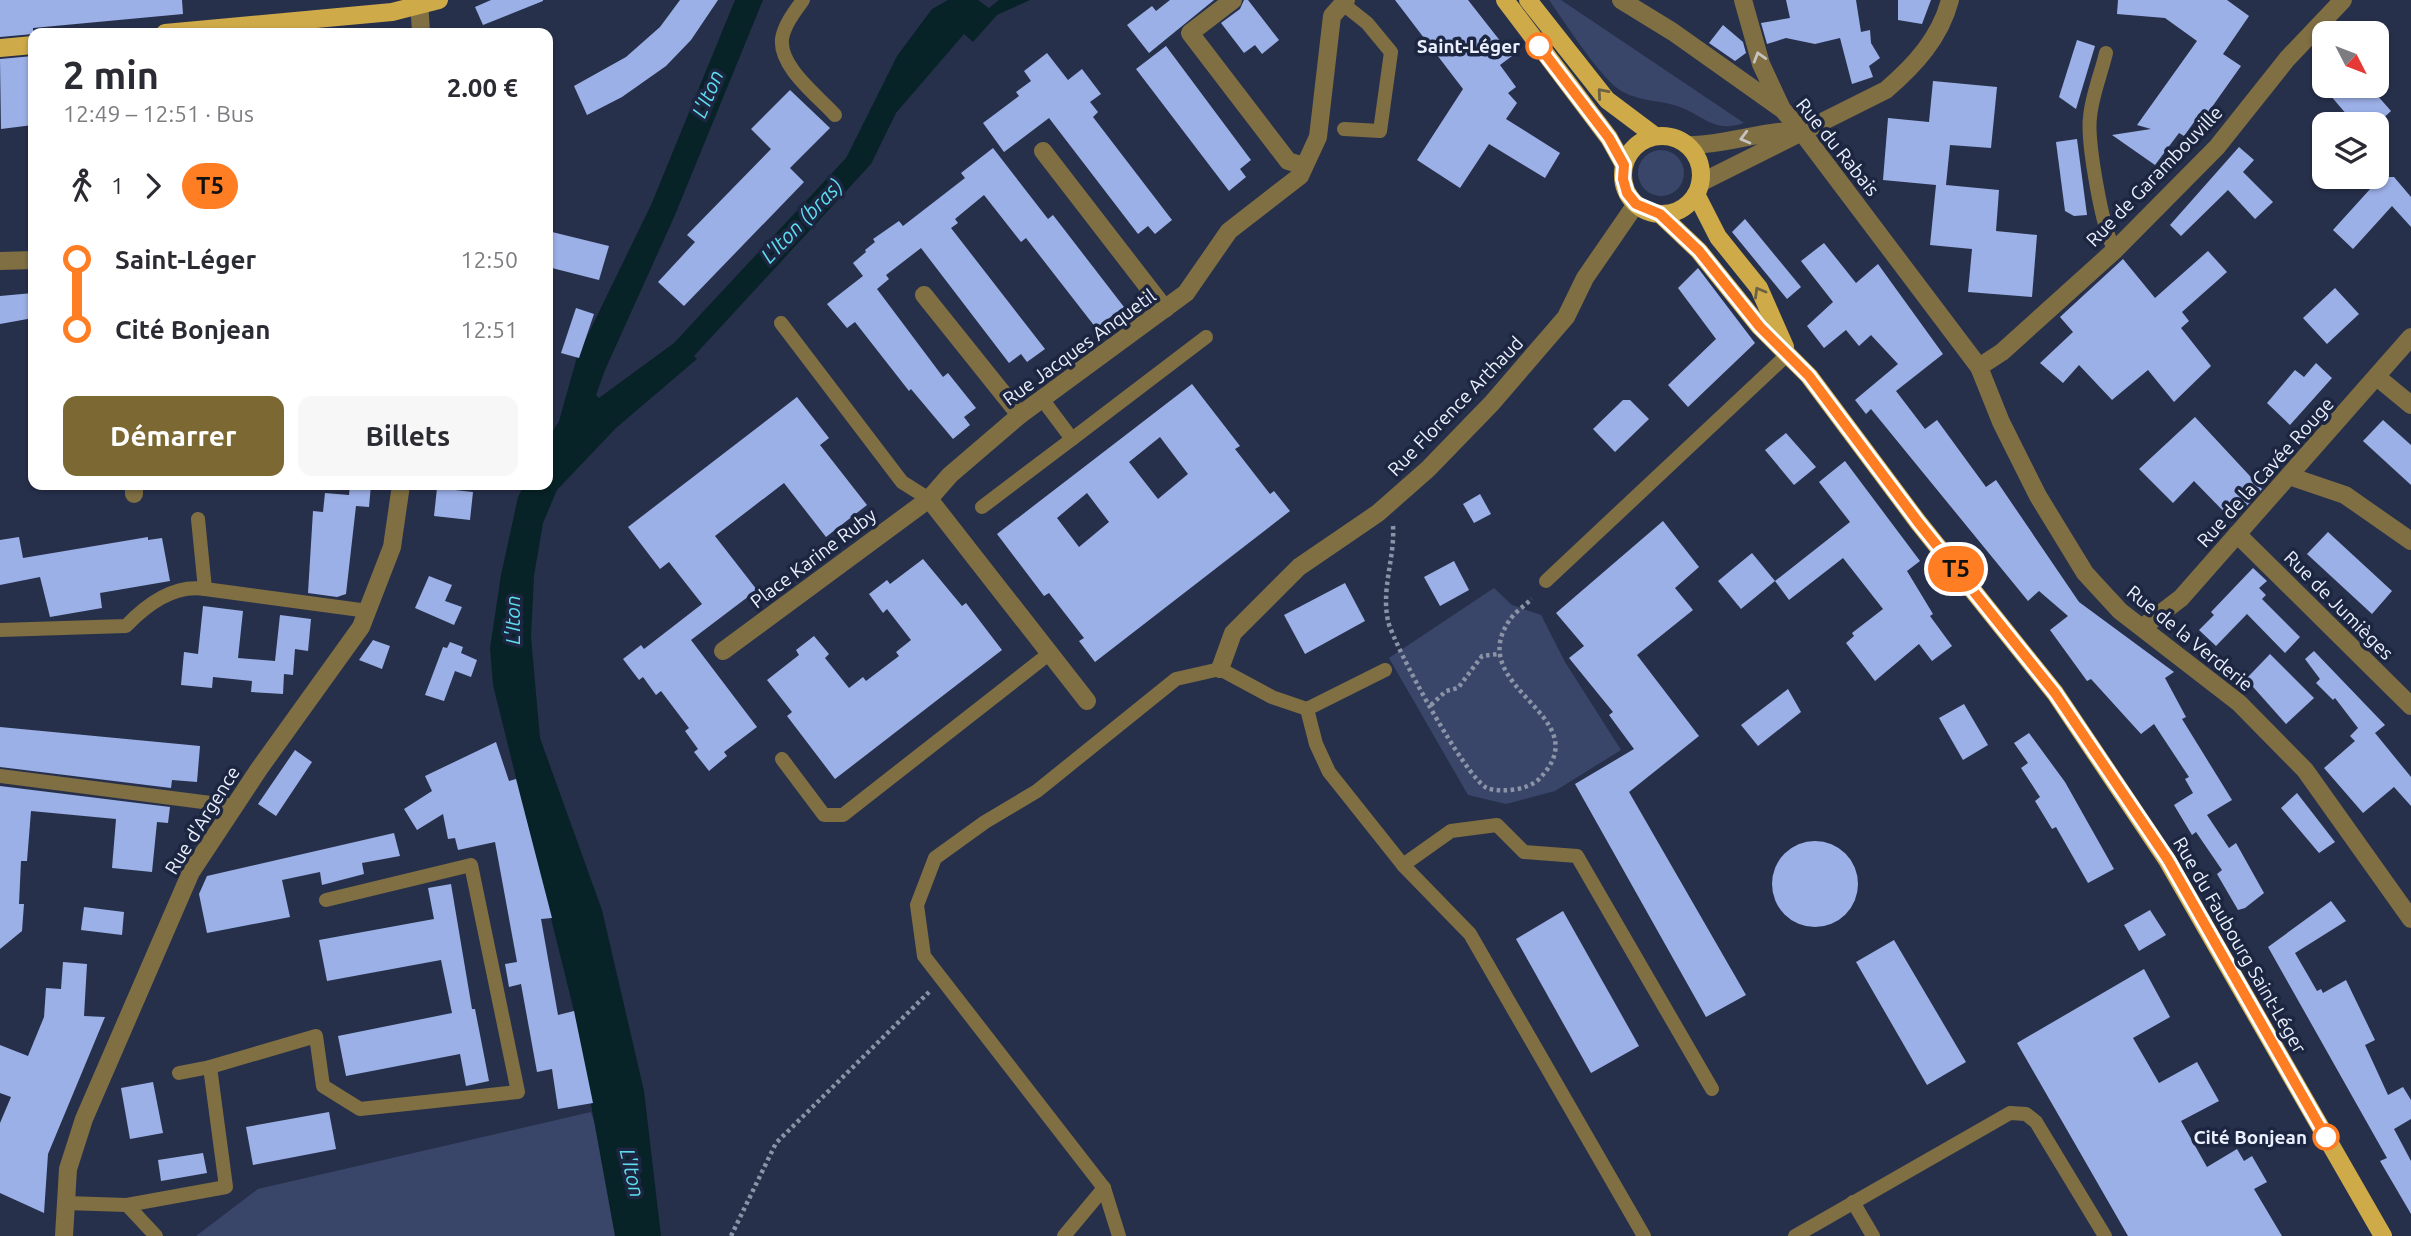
<!DOCTYPE html>
<html lang="fr">
<meta charset="utf-8">
<style>
body{margin:0;font-family:Ubuntu,sans-serif;background:#f7f7f7;color:#2b2b33;height:100vh;display:flex;flex-direction:column;font-size:26px;white-space:nowrap}
*{box-sizing:border-box;margin:0}
p{font-size:23px;color:#7c7c81}
.icon{flex:none;width:38px;height:38px;fill:none;stroke:currentColor;stroke-width:2;stroke-linecap:round;stroke-linejoin:round}
.map{position:relative;flex:1;overflow:hidden}
.drawer{position:absolute;left:28px;top:28px;width:525px;height:462px;display:flex;flex-direction:column;background:#fff;border-radius:14px;box-shadow:0 2px 5px #0004}
.drawer>*{flex:none}
.badge{padding:0 14px;border-radius:23px;font-size:24px;line-height:46px}
.needle{width:46px;rotate:132deg}
.tools{position:absolute;left:2312px;top:21px;display:grid;gap:14px}
.tools a{display:grid;place-items:center;width:77px;height:77px;border-radius:14px;background:#fff;box-shadow:0 2px 5px #0004;font-size:35px}
.map>.badge{position:absolute;translate:-50% -50%;box-shadow:0 0 0 4px #fff}
.legs{display:flex;align-items:center;gap:10px;height:77px;padding:0 35px;font-size:23px}
.legs p{margin-inline-start:auto}
.overview{display:flex;align-items:center;justify-content:space-between;height:119px;padding:0 35px}
h1{font-size:38px;font-weight:700;line-height:52px}
.action{display:flex;gap:14px;margin-top:auto;padding:14px 35px}
.action a{flex:1;height:80px;border-radius:14px;background:#7b6833;color:#fff;font-size:28px;font-weight:700;line-height:80px;text-align:center}
.action a+a{background:#f7f7f7;color:#2b2b33}
ul{padding:0 35px;list-style:none}
li{display:flex;align-items:center;gap:24px;height:70px;font-size:26px}
li i{display:grid;place-items:center;width:10px;height:100%;margin:0 9px;background:currentColor}
li i::after{content:'';width:18px;height:18px;margin:-9px;border:5px solid;border-radius:50%;background:#fff}
li p{margin-inline-start:auto}
li:first-child i{background:linear-gradient(#0000 50%,currentColor 0)}
li:last-child i{background:linear-gradient(currentColor 50%,#0000 0)}
.map>svg:first-child{display:block}
.green{fill:#3a4669}
.water{fill:#072327}
.building{fill:#9cb0e8;fill-rule:evenodd}
.lines{fill:none;stroke-linecap:round;stroke-linejoin:round}
.path{stroke:#8b93a7;stroke-width:4.5;stroke-dasharray:3.5 3.5;stroke-linecap:butt}
.service{stroke:#806f43;stroke-width:14}
.minor{stroke:#806f43;stroke-width:18}
.tertiary{stroke:#806f43;stroke-width:18}
.primary{stroke:#ceaa49;stroke-width:18}
.oneway{stroke:#c5c3bd}
.oneway2{stroke:#6d6144}
.line-1-casing{stroke:#fff;stroke-width:16}
.line-1{stroke:#ff7d23;stroke-width:10}
.stop-1-dot{fill:#fff;stroke:#ff7d23;stroke-width:3.5}
.labels{text-anchor:middle;stroke-width:7;stroke-linejoin:round;paint-order:stroke}
.stop-label{font-size:19px;font-weight:bold;fill:#eaf0fe;stroke:#1d2640;text-anchor:end}
.street-label{font-size:19px;fill:#eaf0fe;stroke:#1d2640}
.water-label{font-size:21px;font-style:italic;fill:#5edcef;stroke:#1d2640}
</style>
<div class="map">
<svg width="2411" height="1236" viewBox="0 0 2411 1236">
<rect width="100%" height="100%" fill="#27304b"/>
<g class="green">
<path d="M 1549,0 L 1561,0 L 1744,123 C 1714,133 1706,117 1680,107 C 1661,100 1642,102 1623,92 C 1601,80 1565,22 1549,0 Z"/>
<circle cx="1661" cy="173" r="23"/>
<polygon points="1494,588 1512,605 1541,615 1565,662 1621,750 1555,791 1506,804 1468,795 1389,658"/>
<polygon points="591,1112 631,1236 196,1236 258,1189"/>
</g>
<polygon class="water" points="735,0 763,0 675,215 605,370 596,395 599,398 674,343 846,158 897,56 932,9 948,0 978,0 989,8 999,0 1030,0 997,15 973,42 964,34 896,113 871,164 694,356 697,359 616,428 557,490 543,523 534,576 531,637 540,738 602,910 644,1091 661,1236 615,1236 574,1011 493,685 490,648 501,575 518,497 524,485 548,485 548,439 559,421 577,357 651,205"/>
<g class="building">
<polygon points="0,0 182,0 183,14 33,28 33,34 0,37"/>
<polygon points="491,0 543,0 543,1 483,25 475,7"/>
<polygon points="680,0 718,0 691,40 666,66 622,97 587,115 574,86 626,57 660,27"/>
<polygon points="1170,0 1214,0 1149,53 1127,25 1152,6 1156,11"/>
<polygon points="1244,0 1248,0 1279,40 1262,54 1255,45 1244,53 1221,23 1240,9"/>
<polygon points="1395,0 1468,0 1512,56 1500,65 1516,87 1508,93 1517,103 1506,119 1560,153 1545,178 1489,144 1460,188 1417,160 1463,89"/>
<polygon points="1786,0 1856,0 1861,32 1870,30 1871,43 1880,58 1869,66 1873,77 1852,84 1840,38 1815,44 1786,38 1767,44 1761,23 1790,18"/>
<polygon points="1898,0 1931,0 1922,24 1898,20"/>
<polygon points="2118,0 2227,0 2249,16 2223,54 2241,66 2202,121 2197,118 2184,136 2179,133 2155,165 2112,135 2151,129 2137,125 2197,41 2165,18 2117,14"/>
<polygon points="1723,25 1743,42 1746,53 1735,61 1709,43"/>
<polygon points="2077,40 2095,46 2076,109 2059,97"/>
<polygon points="1166,46 1251,160 1240,169 1246,177 1229,191 1136,69"/>
<polygon points="1047,53 1068,80 1082,69 1101,94 1090,102 1098,112 1093,117 1172,220 1155,234 1148,226 1138,234 1049,118 1004,152 983,123 1019,96 1016,92 1031,81 1024,71"/>
<polygon points="33,56 33,125 1,129 0,59"/>
<polygon points="1933,81 1997,87 1991,148 1950,145 1946,185 1999,190 1996,231 2037,235 2032,297 1968,292 1972,249 1930,245 1936,185 1883,180 1888,118 1929,122"/>
<polygon points="2341,86 2347,86 2354,94 2364,86 2369,86 2391,111 2377,124 2363,124 2353,112 2348,116 2330,95"/>
<polygon points="790,90 830,128 790,168 804,182 684,306 658,282 695,242 687,235 771,149 751,129"/>
<polygon points="2077,139 2087,215 2074,216 2065,211 2056,142"/>
<polygon points="2239,147 2254,160 2243,172 2273,202 2255,219 2228,190 2181,236 2170,225"/>
<polygon points="993,148 1048,219 1053,215 1124,307 1096,328 1026,238 1021,242 984,195 955,219 958,223 951,228 1045,349 1027,362 1021,354 1009,363 921,248 886,275 889,279 877,289 943,377 948,373 976,408 964,417 970,425 953,439 911,389 909,391 855,322 847,328 827,304 863,276 853,263 866,252 865,250 875,242 873,239 899,221 903,226 965,178 961,173"/>
<polygon points="2381,177 2394,177 2411,197 2411,227 2392,206 2353,249 2333,230"/>
<polygon points="1745,219 1801,287 1787,299 1732,232"/>
<polygon points="548,231 609,246 599,280 548,267"/>
<polygon points="1824,243 1856,283 1878,264 1943,354 1896,391 1925,429 1937,420 1986,487 1996,480 2079,602 2174,672 2165,678 2186,717 2182,719 2232,800 2207,815 2229,848 2236,843 2264,893 2245,908 2238,910 2217,874 2222,870 2196,832 2192,835 2174,805 2193,793 2185,779 2189,777 2154,724 2141,734 2091,679 2087,681 2050,630 2068,616 2039,591 2028,601 1871,409 1866,414 1855,400 1898,364 1871,335 1859,346 1846,330 1824,348 1807,326 1833,302 1801,261"/>
<polygon points="2208,251 2227,272 2182,312 2189,321 2181,328 2211,366 2174,402 2148,370 2112,400 2079,365 2063,383 2040,363 2073,332 2060,317 2123,259 2155,298"/>
<polygon points="1698,268 1755,343 1688,407 1668,385 1716,339 1678,288"/>
<polygon points="2335,288 2359,314 2327,344 2303,318"/>
<polygon points="33,293 33,318 0,324 0,296"/>
<polygon points="576,308 594,314 579,358 561,353"/>
<polygon points="2316,363 2332,378 2290,425 2267,403 2295,370 2304,377"/>
<path d="M 1192,384 L 1240,446 L 1235,449 L 1270,494 L 1274,491 L 1290,511 L 1095,662 L 1079,641 L 1084,638 L 1049,593 L 1044,596 L 997,534 ZM 1160,437 L 1188,474 L 1158,499 L 1129,462 ZM 1087,493 L 1109,522 L 1079,547 L 1057,518 Z"/>
<polygon points="797,397 829,438 820,445 867,505 826,537 784,483 715,536 757,590 691,640 757,727 724,752 727,756 709,771 694,752 698,749 685,731 689,728 661,691 656,695 643,677 639,680 623,659 641,645 644,649 702,604 669,562 660,569 628,527"/>
<polygon points="1623,400 1630,400 1649,419 1615,452 1593,429"/>
<polygon points="2195,417 2262,489 2233,521 2194,481 2173,503 2139,469"/>
<polygon points="2383,420 2411,445 2411,485 2363,441"/>
<polygon points="1786,433 1816,467 1794,485 1765,450"/>
<polygon points="1845,461 1920,561 1907,571 1933,614 1930,616 1952,646 1932,661 1919,644 1875,681 1846,643 1854,636 1852,633 1883,609 1843,558 1789,600 1775,581 1850,522 1819,482"/>
<polygon points="350,485 371,485 369,507 356,506 346,594 337,597 308,593 313,511 323,512 325,493 349,495"/>
<polygon points="437,488 473,492 470,520 434,516"/>
<polygon points="1480,494 1491,514 1474,523 1463,504"/>
<polygon points="1663,521 1699,567 1675,588 1693,610 1637,655 1699,736 1629,792 1746,995 1706,1017 1575,784 1634,749 1609,715 1613,712 1569,658 1584,646 1556,613"/>
<polygon points="2328,532 2392,591 2372,614 2307,554"/>
<polygon points="19,537 23,558 148,537 148,540 162,538 170,581 100,593 102,608 50,617 40,577 0,585 0,540"/>
<polygon points="1752,553 1775,581 1741,609 1718,581"/>
<polygon points="923,559 962,606 966,603 1002,650 835,779 787,716 792,712 767,680 799,655 796,650 814,636 829,654 825,658 849,688 863,677 866,681 899,656 896,652 911,640 887,609 883,613 869,594 887,580 890,584"/>
<polygon points="1454,561 1469,590 1440,606 1424,577"/>
<polygon points="2253,568 2267,581 2259,588 2266,595 2262,599 2300,637 2285,653 2247,614 2216,646 2199,630 2214,615 2211,612"/>
<polygon points="429,576 452,585 445,601 462,607 454,625 415,608"/>
<polygon points="1345,583 1365,621 1305,654 1284,615"/>
<polygon points="203,606 243,611 238,658 275,661 280,615 311,619 308,651 295,649 293,675 284,674 283,694 251,692 252,681 213,677 212,688 181,685 184,652 198,654"/>
<polygon points="373,640 390,646 382,669 359,660"/>
<polygon points="450,642 463,647 461,653 477,660 471,677 455,671 444,701 425,695 443,647 447,648"/>
<polygon points="2314,651 2385,725 2375,733 2411,777 2411,806 2394,787 2363,813 2324,768 2355,741 2350,736 2358,728 2335,698 2333,700 2316,683 2320,679 2305,659"/>
<polygon points="2270,654 2314,698 2286,724 2246,679"/>
<polygon points="1788,689 1801,712 1758,746 1741,725"/>
<polygon points="1964,704 1988,745 1963,760 1939,718"/>
<polygon points="0,727 200,746 197,782 172,780 171,788 0,767"/>
<polygon points="2029,733 2065,782 2114,869 2088,883 2056,827 2052,829 2035,801 2040,797 2021,768 2028,763 2014,743"/>
<polygon points="496,742 509,781 516,779 552,918 541,919 558,1015 574,1011 593,1103 558,1109 552,1069 537,1072 521,984 509,987 505,964 517,962 495,842 458,850 455,838 448,839 443,814 417,830 404,809 432,791 425,776"/>
<polygon points="295,750 312,762 276,816 258,804"/>
<polygon points="0,786 170,807 168,823 157,822 152,872 112,868 116,819 31,811 27,861 21,861 19,904 24,904 22,931 0,949"/>
<polygon points="2297,793 2335,842 2319,853 2281,808"/>
<polygon points="394,833 400,856 362,863 364,874 322,885 320,872 282,880 290,917 207,933 199,894 207,876"/>
<circle cx="1815" cy="884" r="43"/>
<polygon points="451,884 472,1009 475,1009 489,1081 466,1086 460,1054 346,1076 338,1036 452,1013 441,960 327,981 319,940 434,919 428,888"/>
<polygon points="2331,901 2346,921 2295,953 2317,991 2321,989 2323,993 2346,980 2375,1040 2365,1045 2388,1095 2403,1087 2411,1100 2411,1119 2394,1129 2411,1161 2411,1214 2380,1161 2387,1158 2268,947"/>
<polygon points="84,907 124,912 122,935 81,930"/>
<polygon points="2150,910 2166,935 2139,951 2124,925"/>
<polygon points="1563,911 1639,1046 1591,1073 1516,939"/>
<polygon points="1894,940 1966,1062 1927,1085 1856,962"/>
<polygon points="63,962 87,964 84,1016 105,1017 48,1154 44,1213 0,1193 0,1123 11,1097 0,1093 0,1045 28,1056 44,1017 46,988 61,989"/>
<polygon points="2144,969 2170,1017 2133,1038 2159,1083 2197,1062 2219,1101 2181,1121 2207,1167 2237,1149 2244,1161 2252,1156 2267,1182 2254,1189 2282,1236 2128,1236 2017,1043"/>
<polygon points="153,1082 163,1133 130,1139 121,1088"/>
<polygon points="329,1112 336,1149 253,1165 246,1127"/>
<polygon points="203,1153 207,1173 161,1181 158,1160"/>
</g>
<g class="lines">
<g class="path">
<path d="M 1393,526 C 1395,558 1381,588 1388,621 C 1394,646 1466,779 1487,788 C 1501,793 1527,790 1538,780 C 1603,716 1463,690 1509,621 C 1514,613 1525,605 1532,599"/>
<polyline points="1431,705 1446,691 1458,688 1482,656 1498,654"/>
<polyline points="731,1236 776,1143 929,992"/>
</g>
<g class="service">
<path d="M 803,0 C 795,11 784,25 782,39 C 779,67 818,96 835,115"/>
<polyline points="1343,4 1367,23 1391,52 1380,131 1344,129"/>
<path d="M 2106,53 C 2101,74 2092,95 2090,117 C 2087,140 2102,231 2115,250"/>
<polyline points="781,323 902,482 929,499"/>
<polyline points="1072,439 1206,337"/>
<polyline points="982,507 1072,439 1042,399"/>
<polyline points="198,519 205,589 368,611"/>
<polyline points="1546,581 1788,354"/>
<path d="M 0,630 L 126,626 C 147,604 174,584 205,589"/>
<polyline points="1307,709 1316,744 1329,772 1403,865 1470,934 1644,1236"/>
<polyline points="782,759 824,815 843,815 1050,653"/>
<polyline points="0,776 234,806"/>
<polyline points="1403,865 1451,831 1497,825 1524,852 1577,856 1712,1089"/>
<polyline points="210,1067 316,1036 323,1086 360,1109 518,1092 471,865 326,900"/>
<polyline points="1853,1202 1873,1236"/>
<polyline points="65,1203 127,1205 226,1187 210,1067 179,1073"/>
<polyline points="127,1205 156,1236"/>
<polyline points="1064,1236 1104,1188"/>
<polyline points="1119,1236 1104,1188 924,956 917,905 935,858 985,822 1037,791 1176,679 1220,669 1272,697 1307,709 1385,670"/>
<polyline points="1795,1236 2010,1113 2026,1114 2036,1122 2105,1236"/>
</g>
<g class="minor">
<polyline points="419,0 421,33"/>
<polyline points="1233,0 1190,33 1288,161 1304,166"/>
<polyline points="1621,0 1673,32 1783,110 1801,131 1979,367 2001,422 2038,496 2085,573 2120,611 2239,703 2305,770 2411,919"/>
<polyline points="1743,0 1761,64 1781,107"/>
<polyline points="1043,151 1165,309"/>
<polyline points="0,261 33,260"/>
<polyline points="924,295 1020,415"/>
<polyline points="1979,367 2002,352 2115,250 2217,147 2287,59 2343,0"/>
<polyline points="2377,377 2411,405"/>
<polyline points="2289,476 2345,495 2411,541"/>
<polyline points="134,485 134,494"/>
<polyline points="2237,534 2411,706"/>
<polyline points="2143,627 2181,598 2411,337"/>
<polyline points="723,651 929,499"/>
<polyline points="1220,669 1233,633 1299,567 1378,513 1428,469 1492,403 1566,317 1585,278 1636,204"/>
<polyline points="1087,701 929,499 950,475 1020,415 1186,293 1229,231 1300,176 1318,137 1332,16 1346,0"/>
<polyline points="64,1236 68,1169 84,1119 191,872 259,769 361,627 392,547 401,485"/>
</g>
<g class="tertiary">
<path d="M 1688,145 C 1727,145 1762,130 1801,131"/>
<path d="M 1700,183 L 1886,90 C 1915,65 1940,38 1950,0"/>
</g>
<g class="primary">
<polyline points="1505,0 1609,138 1624,165"/>
<polyline points="1528,0 1607,100 1655,136"/>
<polyline points="165,33 392,12 439,0"/>
<polyline points="0,48 33,45"/>
<circle cx="1662" cy="175" r="39"/>
<polyline points="1696,194 1718,237 1759,288 1785,347"/>
<polyline points="1660,214 1699,251 1760,327 1809,376 1918,522 2055,693 2167,860 2383,1236"/>
</g>
</g>
<defs><path id="oneway-chevron" d="M-2-3.5L2.5 0L-2 3.5" fill="none" stroke-width="1.6" stroke-linecap="round" stroke-linejoin="round" transform="scale(1.75)"/></defs>
<g class="oneway">
<use href="#oneway-chevron" transform="translate(1759 57) rotate(-107)"/>
<use href="#oneway-chevron" transform="translate(1745 138) rotate(165)"/>
</g>
<g class="oneway2">
<use href="#oneway-chevron" transform="translate(1602 93) rotate(-131)"/>
<use href="#oneway-chevron" transform="translate(1759 292) rotate(-120)"/>
</g>
<g class="lines">
<defs>
<polyline id="line-1" points="1539,46 1609,138 1624,165 1623,179 1627,193 1636,204 1660,214 1699,251 1760,327 1809,376 1918,522 2055,693 2168,860 2326,1137"/>
</defs>
<use href="#line-1" class="line-1-casing"/>
<use href="#line-1" class="line-1"/>
</g>
<g class="stop-1-dot">
<circle cx="1539" cy="46" r="12"/>
<circle cx="2326" cy="1137" r="12"/>
</g>
<g class="labels">
<g class="stop-label">
<text x="1520" y="53">Saint-Léger</text>
<text x="2307" y="1144">Cité Bonjean</text>
</g>
<g class="street-label">
<text transform="translate(1838 147) rotate(51)" y="7">Rue du Rabais</text>
<text transform="translate(2154 176) rotate(-46)" y="7">Rue de Garambouville</text>
<text transform="translate(1079 347) rotate(-36)" y="7">Rue Jacques Anquetil</text>
<text transform="translate(1455 406) rotate(-46)" y="7">Rue Florence Arthaud</text>
<text transform="translate(2265 472) rotate(-48)" y="7">Rue de la Cavée Rouge</text>
<text transform="translate(813 558) rotate(-37)" y="7">Place Karine Ruby</text>
<text transform="translate(2339 605) rotate(45)" y="7">Rue de Jumièges</text>
<text transform="translate(2190 638) rotate(39)" y="7">Rue de la Verderie</text>
<text transform="translate(202 820) rotate(-58)" y="7">Rue d'Argence</text>
<text transform="translate(2240 945) rotate(60)" y="7">Rue du Faubourg Saint-Léger</text>
</g>
<g class="water-label">
<text transform="translate(708 94) rotate(-67)" y="7">L'Iton</text>
<text transform="translate(802 221) rotate(-46)" y="7">L'Iton (bras)</text>
<text transform="translate(513 620) rotate(-90)" y="7">L'Iton</text>
<text transform="translate(632 1173) rotate(77)" y="7">L'Iton</text>
</g>
</g>
</svg>
<div class="tools">
<a><svg class="needle" viewBox="-14 -14 28 28"><path d="M0-13l5 13h-10z" fill="#e53935"/><path d="M0 13l5-13h-10z" fill="#7c7c81"/></svg></a>
<a><svg class="icon" aria-label="layers" viewBox="0 0 24 24"><path d="M12 4l9 5-9 5-9-5zM3 14l9 5 9-5"/></svg></a>
</div>
<b class="badge" style="left:1956px;top:569px;background:#ff7d23;color:#111">T5</b>
<section class="drawer">
<div class="overview"><div><h1>2 min</h1><p>12:49 – 12:51 · Bus</p></div><b>2.00 €</b></div>
<div class="legs"><svg class="icon" aria-label="walk" viewBox="0 0 24 24"><circle cx="13" cy="4" r="2"/><path d="M13 8l-2 6 4 7M11 14l-3 7M7 12l3-4h3l4 4"/></svg>1<svg class="icon" aria-label="forward" viewBox="0 0 24 24"><path d="M9 5l7 7-7 7"/></svg><b class="badge" style="background:#ff7d23;color:#111">T5</b></div>
<ul>
<li><i style="color:#ff7d23"></i><b>Saint-Léger</b><p>12:50</p></li>
<li><i style="color:#ff7d23"></i><b>Cité Bonjean</b><p>12:51</p></li>
</ul>
<div class="action"><a>Démarrer</a><a>Billets</a></div>
</section>
</div>
